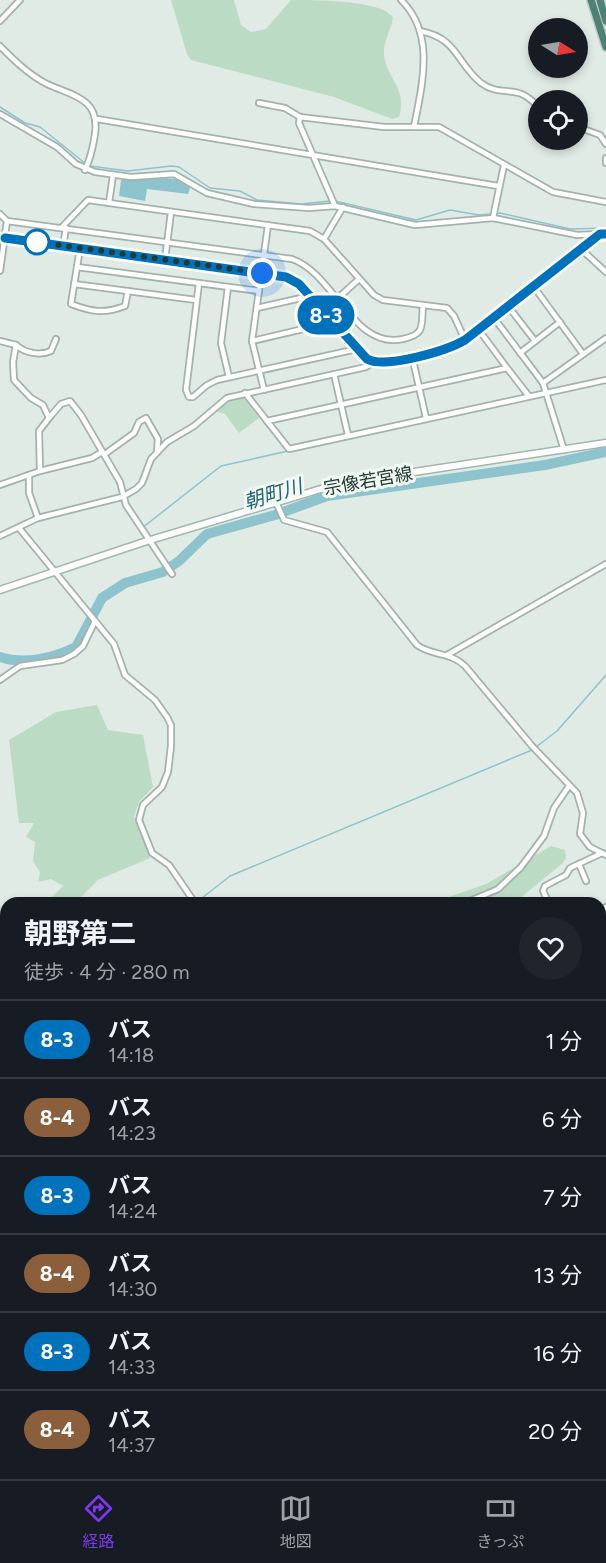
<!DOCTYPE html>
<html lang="ja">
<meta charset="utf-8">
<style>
body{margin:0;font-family:Figtree,"Noto Sans JP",sans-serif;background:#20242c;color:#f1f3f6;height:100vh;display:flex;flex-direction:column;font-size:22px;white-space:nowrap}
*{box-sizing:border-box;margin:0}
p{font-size:20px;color:#9ea1a6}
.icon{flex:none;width:33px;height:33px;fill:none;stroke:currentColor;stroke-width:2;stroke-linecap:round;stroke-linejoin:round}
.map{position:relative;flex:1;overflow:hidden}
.side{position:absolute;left:0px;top:897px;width:606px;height:582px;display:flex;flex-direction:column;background:#171b24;border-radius:18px 18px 0 0;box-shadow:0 3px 9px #0003}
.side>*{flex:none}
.badge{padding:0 12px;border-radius:20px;font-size:21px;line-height:39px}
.needle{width:39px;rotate:101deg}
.controls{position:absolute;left:528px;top:18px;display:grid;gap:12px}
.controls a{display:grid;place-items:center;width:60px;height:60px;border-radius:50%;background:#171b24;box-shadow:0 3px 9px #0003;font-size:30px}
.you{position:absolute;width:30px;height:30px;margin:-15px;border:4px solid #fff;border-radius:50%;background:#1a73e8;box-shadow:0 0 0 9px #1a73e833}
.map>.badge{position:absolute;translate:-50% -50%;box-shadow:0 0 0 3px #fff}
.round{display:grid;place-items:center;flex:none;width:63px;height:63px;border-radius:32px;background:#20242c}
.headline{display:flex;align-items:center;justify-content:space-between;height:102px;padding:0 24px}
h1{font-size:28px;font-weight:700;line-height:45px}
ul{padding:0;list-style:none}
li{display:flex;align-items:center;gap:18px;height:78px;padding:0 24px;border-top:2px solid #363941}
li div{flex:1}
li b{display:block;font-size:22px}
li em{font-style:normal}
li .badge{min-width:66px;font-weight:700;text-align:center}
.tab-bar{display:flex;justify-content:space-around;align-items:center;height:84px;border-top:2px solid #363941;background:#171b24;font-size:16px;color:#9ea1a6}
.tab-bar a{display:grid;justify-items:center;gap:3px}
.tab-bar .selected{color:#7c3aed}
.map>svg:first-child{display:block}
.green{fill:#bcdbc4}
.water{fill:#8dc3cc}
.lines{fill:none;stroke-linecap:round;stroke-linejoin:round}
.stream{stroke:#8dc3cc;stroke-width:1.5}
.river{stroke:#8dc3cc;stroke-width:10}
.minor-casing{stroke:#a4b2ad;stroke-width:8}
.tertiary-casing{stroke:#a4b2ad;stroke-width:8}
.secondary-casing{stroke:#a1b6ae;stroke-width:9}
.trunk-casing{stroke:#c1c8c6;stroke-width:10}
.minor{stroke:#fff;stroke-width:4.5}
.tertiary{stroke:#fff;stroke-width:5}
.secondary{stroke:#fff;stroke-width:6}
.trunk{stroke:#4d8174;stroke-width:7}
.line-casing{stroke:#fff;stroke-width:14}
.line{stroke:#0072bc;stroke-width:9}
.walk{stroke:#233a34;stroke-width:6;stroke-dasharray:0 10.8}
.stop-dot{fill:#fff;stroke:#0072bc;stroke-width:3}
.labels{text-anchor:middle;stroke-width:6;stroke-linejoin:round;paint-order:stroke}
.street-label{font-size:18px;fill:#233a34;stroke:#f2f8f4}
.water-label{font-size:20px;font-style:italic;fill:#216572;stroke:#f2f8f4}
</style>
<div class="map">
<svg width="606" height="1479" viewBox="0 0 606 1479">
<rect width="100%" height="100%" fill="#e1ebe6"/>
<g class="green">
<path d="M 171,0 L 234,0 L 241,25 L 251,32 L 266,29 L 291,0 C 316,0 384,0 393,18 C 391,30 383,42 384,55 C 387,80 408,88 399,117 L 392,119 L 334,97 L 191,60 L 187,54 Z"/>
<polygon points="244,398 259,418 239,433 225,414 214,411 232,400"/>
<polygon points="97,705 108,730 143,735 153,787 139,802 134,817 146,835 150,858 98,880 75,903 53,903 52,897 63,886 51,879 38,882 40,872 33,861 35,842 26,837 34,823 19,823 9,740 56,712"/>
<polygon points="551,846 565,850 566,858 563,863 514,903 432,903 486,884"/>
<polygon points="600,1296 606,1298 606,1391 600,1388"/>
<polygon points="606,1423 606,1479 575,1479 577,1473 600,1473 600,1428"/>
<polygon points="8,1473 102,1473 93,1479 12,1479"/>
</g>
<polygon class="water" points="161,178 177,179 190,188 188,194 147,189 145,201 119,196 121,180"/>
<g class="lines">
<g class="stream">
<polyline points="0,107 25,123 40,127 86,164"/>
<polyline points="90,166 128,171 171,166 179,167 210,188 240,191 257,200 301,204 330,201"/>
<polyline points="335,201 416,220 450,210 479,215 500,213 570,229 606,228"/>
<polyline points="142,528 221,466 288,451"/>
<polyline points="536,747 557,731 606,675"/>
<polyline points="197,902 230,876 532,750"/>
<polyline points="0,1148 6,1144"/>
</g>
<path class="river" d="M 0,657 C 25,665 54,658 76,647 L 102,598 L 125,583 L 163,572 L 179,561 L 207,534 L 275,515 L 327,496 L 545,465 L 606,452"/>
<defs>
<g id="minor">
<path d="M 401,0 C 436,34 422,85 414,127"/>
<polyline points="0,21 20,0"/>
<path d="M 420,31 C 458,38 456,63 481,83 C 503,99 516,81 538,107"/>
<path d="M 0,46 C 14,60 29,75 47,84 C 73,96 100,98 95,134 C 93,147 91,158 85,170"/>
<polyline points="259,103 285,108 300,117"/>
<polyline points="0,114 57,147 76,164 95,172 131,177 174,174 207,193 254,204 309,208 335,206 415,225 493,218 577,235 600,234"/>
<polyline points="97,119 498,186"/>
<polyline points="578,127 600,135 606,144"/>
<polyline points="606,158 606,163"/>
<polyline points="109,203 113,175"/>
<polyline points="335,206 299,123 300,117 384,127 439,127 553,192 606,202"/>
<path d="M 0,214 L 7,221 L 292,259 C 335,274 353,350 403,339 C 426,334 421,326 423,305"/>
<polyline points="493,218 504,165"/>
<polyline points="62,227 88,200 310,231 324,239 374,295 383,300 447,308 454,316 465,340"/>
<polyline points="324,239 343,207"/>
<polyline points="63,246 66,228"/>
<path d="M 80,248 L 71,304 C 92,312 104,314 125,306 L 128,291"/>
<polyline points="582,250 606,272"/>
<polyline points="165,260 171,212"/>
<polyline points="77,267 259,291"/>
<polyline points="0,271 7,221"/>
<polyline points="199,283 186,390 189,397 193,397 207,385 217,380 357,349"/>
<polyline points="74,284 196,300"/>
<polyline points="228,287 221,343 229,377"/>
<polyline points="534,287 583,354"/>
<polyline points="337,299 359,279"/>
<polyline points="508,306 535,341"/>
<polyline points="257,308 310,296"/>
<polyline points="494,318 543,383 564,450"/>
<polyline points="479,330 507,368"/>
<polyline points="0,341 16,345 13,362 14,380 31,398 43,405 49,418 61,404 70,401 81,415 120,482 126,505 172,574"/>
<polyline points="252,341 333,322"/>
<path d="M 16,345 C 25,353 40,356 51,351 L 56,339"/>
<polyline points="520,353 560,322"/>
<polyline points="412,356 426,418"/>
<polyline points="334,374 348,435"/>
<polyline points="543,383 606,338"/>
<polyline points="264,390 252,341 268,225"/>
<polyline points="245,393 289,449 606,380"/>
<polyline points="267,421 507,368 528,395"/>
<polyline points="105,454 134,433 139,422 146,418 158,439 157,452"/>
<polyline points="40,471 39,431 49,418"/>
<polyline points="29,475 29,493 38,518"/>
<polyline points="0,485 40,471 92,458 102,452"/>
<path d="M 276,502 L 284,520 L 327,532 L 417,645 C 432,656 451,652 465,666 L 532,746 L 577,793 L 583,813 L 580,834 L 590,847 L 606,855"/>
<polyline points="19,528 114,644 125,675 155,700 167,717 171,725 171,746 168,772 162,787 143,805 139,820 152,853 169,865 195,903"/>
<polyline points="0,536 38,518 122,497 136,489 142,483 151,459 167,442 194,426 227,398 366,367 373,362"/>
<polyline points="447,655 606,564"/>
<polyline points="0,680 20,666 62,660 74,654 83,646 95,621"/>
<polyline points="579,864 586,881"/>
<polyline points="465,903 498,889 521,867 544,836 554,808 569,786"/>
<polyline points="549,903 543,891 545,886 566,875 570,868 602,853"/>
<polyline points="602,919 602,910 606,907"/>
<polyline points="0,945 6,951"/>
<polyline points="600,961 606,959"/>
<polyline points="600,996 606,994"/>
<polyline points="600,1033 606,1030"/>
<polyline points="600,1071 606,1068"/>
<polyline points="600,1112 606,1109"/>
<polyline points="600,1154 606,1151"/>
<polyline points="0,1259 6,1256"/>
<polyline points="600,1274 606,1275"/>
<polyline points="0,1282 6,1290"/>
<polyline points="600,1327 606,1330"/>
<polyline points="0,1342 6,1350"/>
<polyline points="0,1372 6,1368"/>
<polyline points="600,1409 606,1411"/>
<polyline points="600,1433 606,1427"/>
<polyline points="0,1466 9,1479"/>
<polyline points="271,1473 276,1479"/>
<polyline points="446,1473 453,1479"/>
<polyline points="100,1479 108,1473"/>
<polyline points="162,1479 170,1473"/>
<polyline points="220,1479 228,1473"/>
<polyline points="323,1479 329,1473"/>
<polyline points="369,1479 375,1473"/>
<polyline points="416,1479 422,1473"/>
<polyline points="462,1479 468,1473"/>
<polyline points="508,1479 514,1473"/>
<polyline points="555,1479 561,1473"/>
</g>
<g id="tertiary">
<path d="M 5,238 L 286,277 L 299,284 L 367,359 C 385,369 446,350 465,340 L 600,234 L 606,234"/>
<polyline points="600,920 606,918"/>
<polyline points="0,1418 6,1414"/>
</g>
<polyline id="secondary" points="0,590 147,541 341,483 606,443"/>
<g id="trunk">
<polyline points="591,0 606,47"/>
<polyline points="600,0 606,21"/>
</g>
</defs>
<use href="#minor" class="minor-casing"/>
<use href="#tertiary" class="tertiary-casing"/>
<use href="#secondary" class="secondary-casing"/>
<use href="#trunk" class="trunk-casing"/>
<use href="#minor" class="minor"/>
<use href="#tertiary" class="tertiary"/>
<use href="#secondary" class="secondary"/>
<use href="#trunk" class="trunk"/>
</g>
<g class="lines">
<defs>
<path id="line" d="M 5,238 L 286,277 L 299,284 L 367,359 C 385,369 446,351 465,340 L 600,234 L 606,234"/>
</defs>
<use href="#line" class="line-casing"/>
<use href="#line" class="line"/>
<polyline class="walk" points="37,242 262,273"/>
</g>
<circle class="stop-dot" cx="37" cy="242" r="12"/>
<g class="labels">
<g class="street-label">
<text transform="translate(368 481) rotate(-10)" y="6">宗像若宮線</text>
</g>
<g class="water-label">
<text transform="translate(273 494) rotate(-17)" y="7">朝町川</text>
</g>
</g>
</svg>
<div class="controls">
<a><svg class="needle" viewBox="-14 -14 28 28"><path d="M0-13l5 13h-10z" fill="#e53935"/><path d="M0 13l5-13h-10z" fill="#9ea1a6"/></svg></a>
<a><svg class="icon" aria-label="locate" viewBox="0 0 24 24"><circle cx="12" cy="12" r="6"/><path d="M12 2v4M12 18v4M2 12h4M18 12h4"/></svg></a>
</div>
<div class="you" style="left:262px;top:273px"></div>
<b class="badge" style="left:326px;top:315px;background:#0072bc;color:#fff">8-3</b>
<section class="side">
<div class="headline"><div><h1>朝野第二</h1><p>徒歩 · 4 分 · 280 m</p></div><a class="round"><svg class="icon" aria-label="heart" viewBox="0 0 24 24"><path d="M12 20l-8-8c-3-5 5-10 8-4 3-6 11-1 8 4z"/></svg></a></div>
<ul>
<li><span class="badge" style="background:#0072bc;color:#fff">8-3</span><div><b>バス</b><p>14:18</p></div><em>1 分</em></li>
<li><span class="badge" style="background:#8b5e3c;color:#fff">8-4</span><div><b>バス</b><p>14:23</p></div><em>6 分</em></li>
<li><span class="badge" style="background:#0072bc;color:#fff">8-3</span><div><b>バス</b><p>14:24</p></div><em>7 分</em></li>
<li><span class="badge" style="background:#8b5e3c;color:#fff">8-4</span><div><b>バス</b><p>14:30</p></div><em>13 分</em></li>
<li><span class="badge" style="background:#0072bc;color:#fff">8-3</span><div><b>バス</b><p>14:33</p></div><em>16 分</em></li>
<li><span class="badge" style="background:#8b5e3c;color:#fff">8-4</span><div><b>バス</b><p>14:37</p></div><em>20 分</em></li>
</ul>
</section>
</div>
<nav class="tab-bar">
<a class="selected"><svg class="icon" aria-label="directions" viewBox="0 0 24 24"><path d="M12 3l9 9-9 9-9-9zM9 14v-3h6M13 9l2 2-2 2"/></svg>経路</a>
<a><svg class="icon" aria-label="map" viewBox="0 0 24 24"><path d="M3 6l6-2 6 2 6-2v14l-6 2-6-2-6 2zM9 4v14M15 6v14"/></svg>地図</a>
<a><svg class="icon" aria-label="tickets" viewBox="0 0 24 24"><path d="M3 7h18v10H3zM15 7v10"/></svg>きっぷ</a>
</nav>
